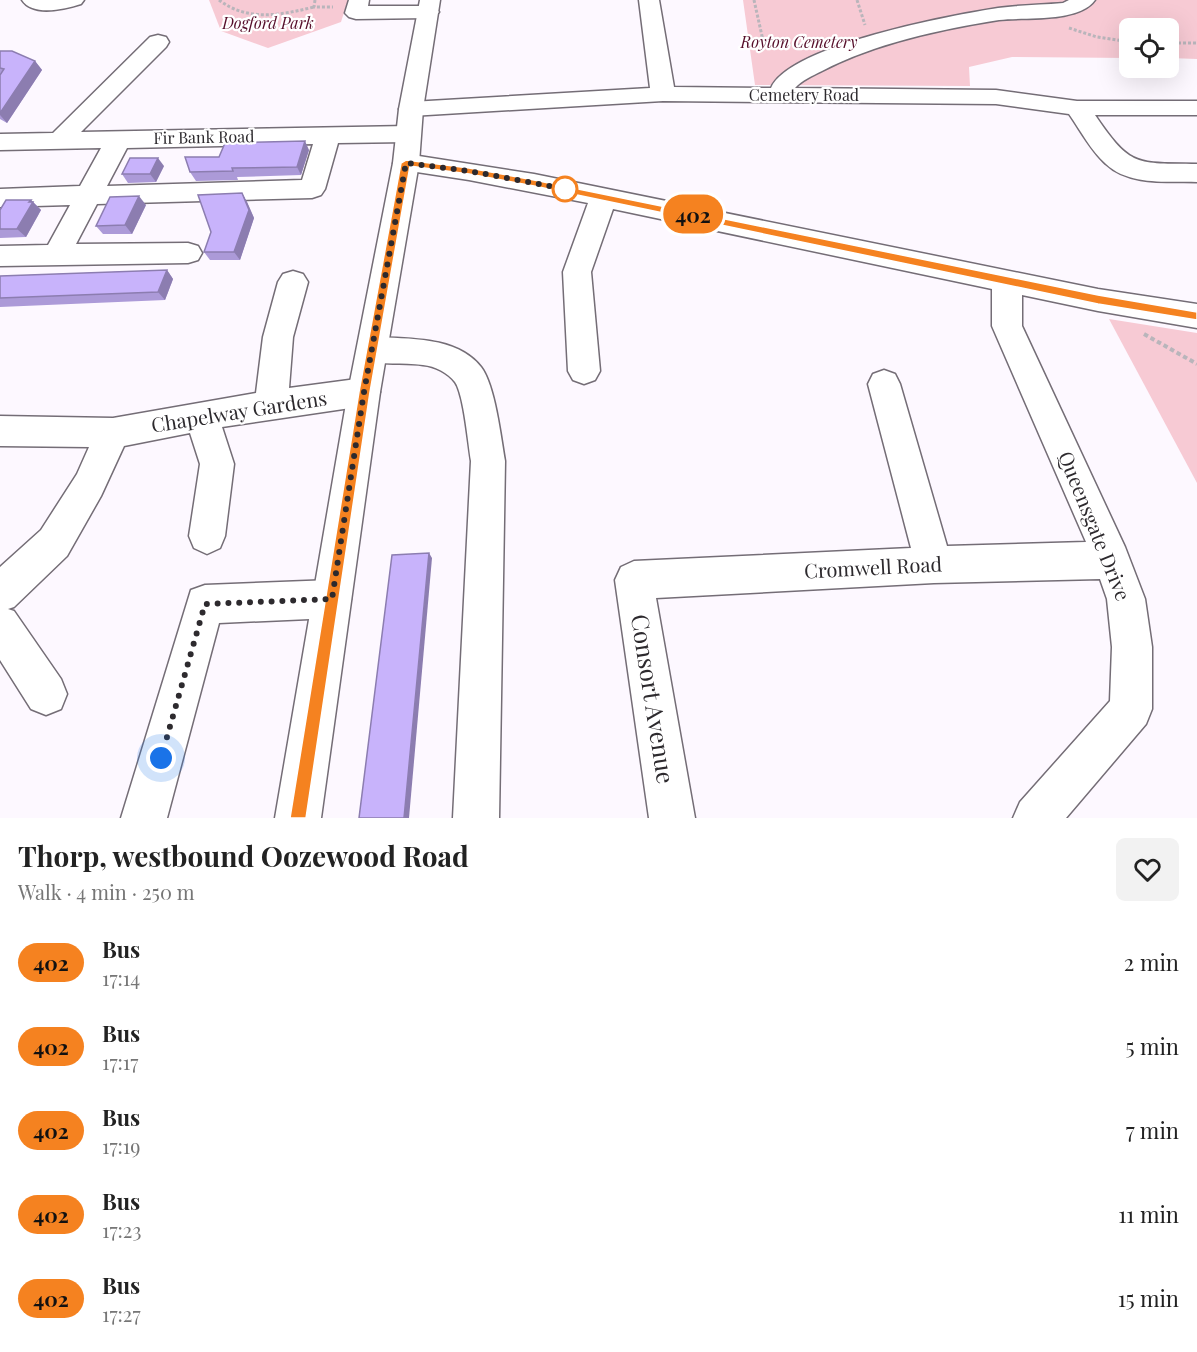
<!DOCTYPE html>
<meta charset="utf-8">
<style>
body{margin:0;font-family:"Playfair Display",serif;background:#f2f2f2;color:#222;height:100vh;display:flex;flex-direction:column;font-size:22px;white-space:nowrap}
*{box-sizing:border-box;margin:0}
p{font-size:20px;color:#767676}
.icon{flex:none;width:33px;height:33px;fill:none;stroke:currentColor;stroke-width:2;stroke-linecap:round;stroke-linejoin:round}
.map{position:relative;height:818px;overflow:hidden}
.panel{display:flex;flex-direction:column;background:#fff;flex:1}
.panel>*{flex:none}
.badge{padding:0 12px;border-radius:20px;font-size:21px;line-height:39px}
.buttons{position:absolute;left:1119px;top:18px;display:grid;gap:12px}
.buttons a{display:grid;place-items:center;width:60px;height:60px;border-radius:9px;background:#fff;box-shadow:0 6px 24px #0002;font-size:30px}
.you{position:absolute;width:30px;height:30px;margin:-15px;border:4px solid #fff;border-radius:50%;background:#1a73e8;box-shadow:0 0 0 9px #1a73e833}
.map>.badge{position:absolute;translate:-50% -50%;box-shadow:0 0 0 3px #fff}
.round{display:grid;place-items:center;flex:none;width:63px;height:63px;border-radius:9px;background:#f2f2f2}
.headline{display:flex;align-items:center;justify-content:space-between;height:102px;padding:0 18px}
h1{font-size:28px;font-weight:700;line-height:45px}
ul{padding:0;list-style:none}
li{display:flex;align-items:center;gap:18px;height:84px;padding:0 18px}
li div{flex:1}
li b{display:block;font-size:22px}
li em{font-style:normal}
li .badge{min-width:66px;font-weight:700;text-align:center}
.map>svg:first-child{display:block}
.green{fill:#f7cad4}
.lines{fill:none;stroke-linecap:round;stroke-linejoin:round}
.minor-casing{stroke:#746d76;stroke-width:3}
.major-casing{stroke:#746d76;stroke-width:3}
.path-far1{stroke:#b9b5bb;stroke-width:3;stroke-dasharray:3 2;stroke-linecap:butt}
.path{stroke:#b9b5bb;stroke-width:4;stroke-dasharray:4.5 3;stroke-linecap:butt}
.minor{fill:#fff;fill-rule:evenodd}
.major{fill:#fff;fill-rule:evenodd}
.wall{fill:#ac9ad8}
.shaded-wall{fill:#8c7db0}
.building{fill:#c8b3fb;stroke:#8c7db0;stroke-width:1.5}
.line{fill:#f58220;stroke:#fff;stroke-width:1.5}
.walk{stroke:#2d2a2e;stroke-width:6;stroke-dasharray:0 10.8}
.stop-dot{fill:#fff;stroke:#f58220;stroke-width:3}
.labels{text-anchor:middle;stroke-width:4.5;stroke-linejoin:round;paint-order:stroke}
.far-park-label{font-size:16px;font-style:italic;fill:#560e2a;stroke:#fff}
.far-street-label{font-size:16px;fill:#2d2a2e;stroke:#fff}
.street-label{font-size:20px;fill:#2d2a2e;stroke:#fff}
.near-street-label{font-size:24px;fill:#2d2a2e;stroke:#fff}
</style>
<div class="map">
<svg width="1197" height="818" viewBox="0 0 1197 818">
<rect width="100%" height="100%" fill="#fdf8ff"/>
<g class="green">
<polygon points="209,0 348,0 341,22 268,48 221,31"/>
<polygon points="743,0 1197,0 1197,59 1169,58 1168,28 1130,28 1129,58 1012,57 969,67 970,86 755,85"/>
<polygon points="1109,319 1197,333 1197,483"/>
</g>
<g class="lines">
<defs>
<g id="minor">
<path d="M 22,0 L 84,0 L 81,4 C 65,9 33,17 22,0 Z"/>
<polygon points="349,0 369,0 368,6 428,6 435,8 439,12 435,16 428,18 356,19 349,17 345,13"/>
<path d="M 639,0 L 659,0 L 674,87 L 771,88 C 790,45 953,15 998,8 C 1019,5 1041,5 1063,3 L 1069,0 L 1095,0 C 1079,23 1024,17 999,20 C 941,29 873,44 822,71 C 812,76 802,80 795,88 L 996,90 L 1077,101 L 1197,101 L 1197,115 L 1095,115 C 1131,168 1136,163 1197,164 L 1197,182 C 1168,181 1129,186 1106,164 C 1091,151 1081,131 1069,114 L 996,104 L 663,101 L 411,116 L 403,114 L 399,109 L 403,104 L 411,102 L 650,88 Z"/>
<path d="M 158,35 L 166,37 L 169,42 L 166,47 L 81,132 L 408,126 L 417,128 L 420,134 L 417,140 L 408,142 L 338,143 L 325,189 L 321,195 L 312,198 L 97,204 L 76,244 L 188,243 L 198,246 L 202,253 L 198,260 L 188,263 L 0,266 L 0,246 L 48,245 L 70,205 L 0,207 L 0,189 L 80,186 L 101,148 L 0,150 L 0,134 L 53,133 L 150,37 ZM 313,144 L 302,180 L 107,186 L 127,148 Z"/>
<polygon points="406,154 534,174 1098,289 1197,304 1197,328 1098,311 1022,295 1022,326 1125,547 1145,599 1152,647 1152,709 1146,724 1066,818 1013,818 1020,802 1110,701 1112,647 1107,599 1100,579 934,583 656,598 695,818 649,818 615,580 621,567 634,561 911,548 868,384 873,374 884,370 895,374 900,384 947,546 1086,542 992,326 992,289 613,209 591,272 600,371 595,380 584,384 573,380 568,371 563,272 588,203 469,180 397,169 393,163 397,157"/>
<polygon points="293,271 303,274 308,282 293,337 289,388 364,378 375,382 380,392 375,402 364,406 222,427 234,464 225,536 220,548 207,554 194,548 189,536 200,464 190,433 124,446 101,496 67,556 14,607 8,609 14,611 61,679 67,694 61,709 46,715 31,709 0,660 0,567 41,530 77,474 89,447 0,446 0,416 113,418 256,393 263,337 278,282 283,274"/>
<path d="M 373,337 C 408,339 457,336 481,367 C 495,385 501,438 505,461 L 499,818 L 453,818 L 471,461 C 468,444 464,395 455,382 C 448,373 435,366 423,365 C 402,362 382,366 362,359 L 357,350 L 362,341 Z"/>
<polygon points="332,580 346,585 351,599 346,613 332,618 219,623 167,818 121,818 191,590 205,585"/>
</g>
<polygon id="major" points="420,0 440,0 423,109 419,163 380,392 321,818 275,818 348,392 393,163 399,109"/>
</defs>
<use href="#minor" class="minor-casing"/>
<use href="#major" class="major-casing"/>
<g class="path-far1">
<path d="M 219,0 C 248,22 281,15 314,7"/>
<polyline points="315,0 314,7 333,7"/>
<polyline points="754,0 764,45 804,45"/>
<polyline points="857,0 865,25"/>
<polyline points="1069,28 1097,37 1130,42"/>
<polyline points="1168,43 1197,43"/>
</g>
<polyline class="path" points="1144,334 1197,364"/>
<use href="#minor" class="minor"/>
<use href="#major" class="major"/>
</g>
<g class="wall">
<polygon points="0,51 35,61 42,70 7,123 0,119"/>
<polygon points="309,150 301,175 237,177 238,180 196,181 190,172 219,157"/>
<polygon points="164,166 156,182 128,183 122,174"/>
<polygon points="242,193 247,202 254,218 240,260 210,260 204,252"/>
<polygon points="31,200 41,210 26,237 0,238 0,210"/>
<polygon points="146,205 132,234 103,234 96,226"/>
<polygon points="167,270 173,279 165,300 0,307 0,276"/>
</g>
<g class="shaded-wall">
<polygon points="35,61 42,70 7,123 0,115 0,113"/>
<polygon points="305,141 309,150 301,175 297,167"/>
<polygon points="158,158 164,166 156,182 150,174"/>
<polygon points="242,193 247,202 254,218 240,260 234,252"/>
<polygon points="139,196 146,205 132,234 125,225"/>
<polygon points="31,200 41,210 26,237 17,229"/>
<polygon points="167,270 173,279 165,300 158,292"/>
<polygon points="429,553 432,558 409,818 404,818"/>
</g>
<g class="building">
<polygon points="0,51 12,51 35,61 0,113 0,75 4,69 0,68"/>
<polygon points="305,141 297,167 232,168 233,171 190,172 185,157 219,157 225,143"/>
<polygon points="130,158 158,158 150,174 122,174"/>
<polygon points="242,193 249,210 234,252 204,252 211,232 198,195"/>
<polygon points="139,196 125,225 96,226 110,197"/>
<polygon points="6,200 31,200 29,202 33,202 17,229 0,229 0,210"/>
<polygon points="167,270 158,292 0,298 0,276"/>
<polygon points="429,553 404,818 359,818 392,555"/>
</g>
<polygon class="line" points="406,160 469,168 534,180 1098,295 1197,312 1197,320 1098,304 534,186 469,174 410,166 370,392 306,818 290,818 359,392 401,163"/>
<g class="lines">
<polyline class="walk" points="161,758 205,604 332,599 364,392 406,163 469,171 565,189"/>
</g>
<circle class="stop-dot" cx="565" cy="189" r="12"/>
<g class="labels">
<g class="far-park-label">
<text x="268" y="29">Dogford Park</text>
<text x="799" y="48">Royton Cemetery</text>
</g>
<g class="far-street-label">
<text x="804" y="101">Cemetery Road</text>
<text transform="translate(204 137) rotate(-1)" y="6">Fir Bank Road</text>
</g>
<g class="street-label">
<text transform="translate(239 412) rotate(-9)" y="7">Chapelway Gardens</text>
<text transform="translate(1094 526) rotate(68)" y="7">Queensgate Drive</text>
<text transform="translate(873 568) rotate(-3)" y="7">Cromwell Road</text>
</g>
<g class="near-street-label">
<text transform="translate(652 699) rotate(81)" y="8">Consort Avenue</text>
</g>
</g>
</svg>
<div class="buttons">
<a><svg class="icon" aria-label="locate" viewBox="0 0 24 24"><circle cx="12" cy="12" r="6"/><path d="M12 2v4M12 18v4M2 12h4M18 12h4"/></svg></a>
</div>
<div class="you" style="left:161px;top:758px"></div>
<b class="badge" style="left:693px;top:214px;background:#f58220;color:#111">402</b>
</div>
<section class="panel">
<div class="headline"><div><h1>Thorp, westbound Oozewood Road</h1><p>Walk · 4 min · 250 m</p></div><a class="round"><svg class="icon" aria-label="heart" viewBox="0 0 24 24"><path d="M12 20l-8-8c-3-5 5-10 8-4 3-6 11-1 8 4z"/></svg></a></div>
<ul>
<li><span class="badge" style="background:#f58220;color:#111">402</span><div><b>Bus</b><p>17:14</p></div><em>2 min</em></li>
<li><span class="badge" style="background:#f58220;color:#111">402</span><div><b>Bus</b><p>17:17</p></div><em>5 min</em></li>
<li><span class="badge" style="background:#f58220;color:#111">402</span><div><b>Bus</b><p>17:19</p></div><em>7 min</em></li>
<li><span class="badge" style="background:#f58220;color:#111">402</span><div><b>Bus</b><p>17:23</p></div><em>11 min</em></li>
<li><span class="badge" style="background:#f58220;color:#111">402</span><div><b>Bus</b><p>17:27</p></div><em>15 min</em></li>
</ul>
</section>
